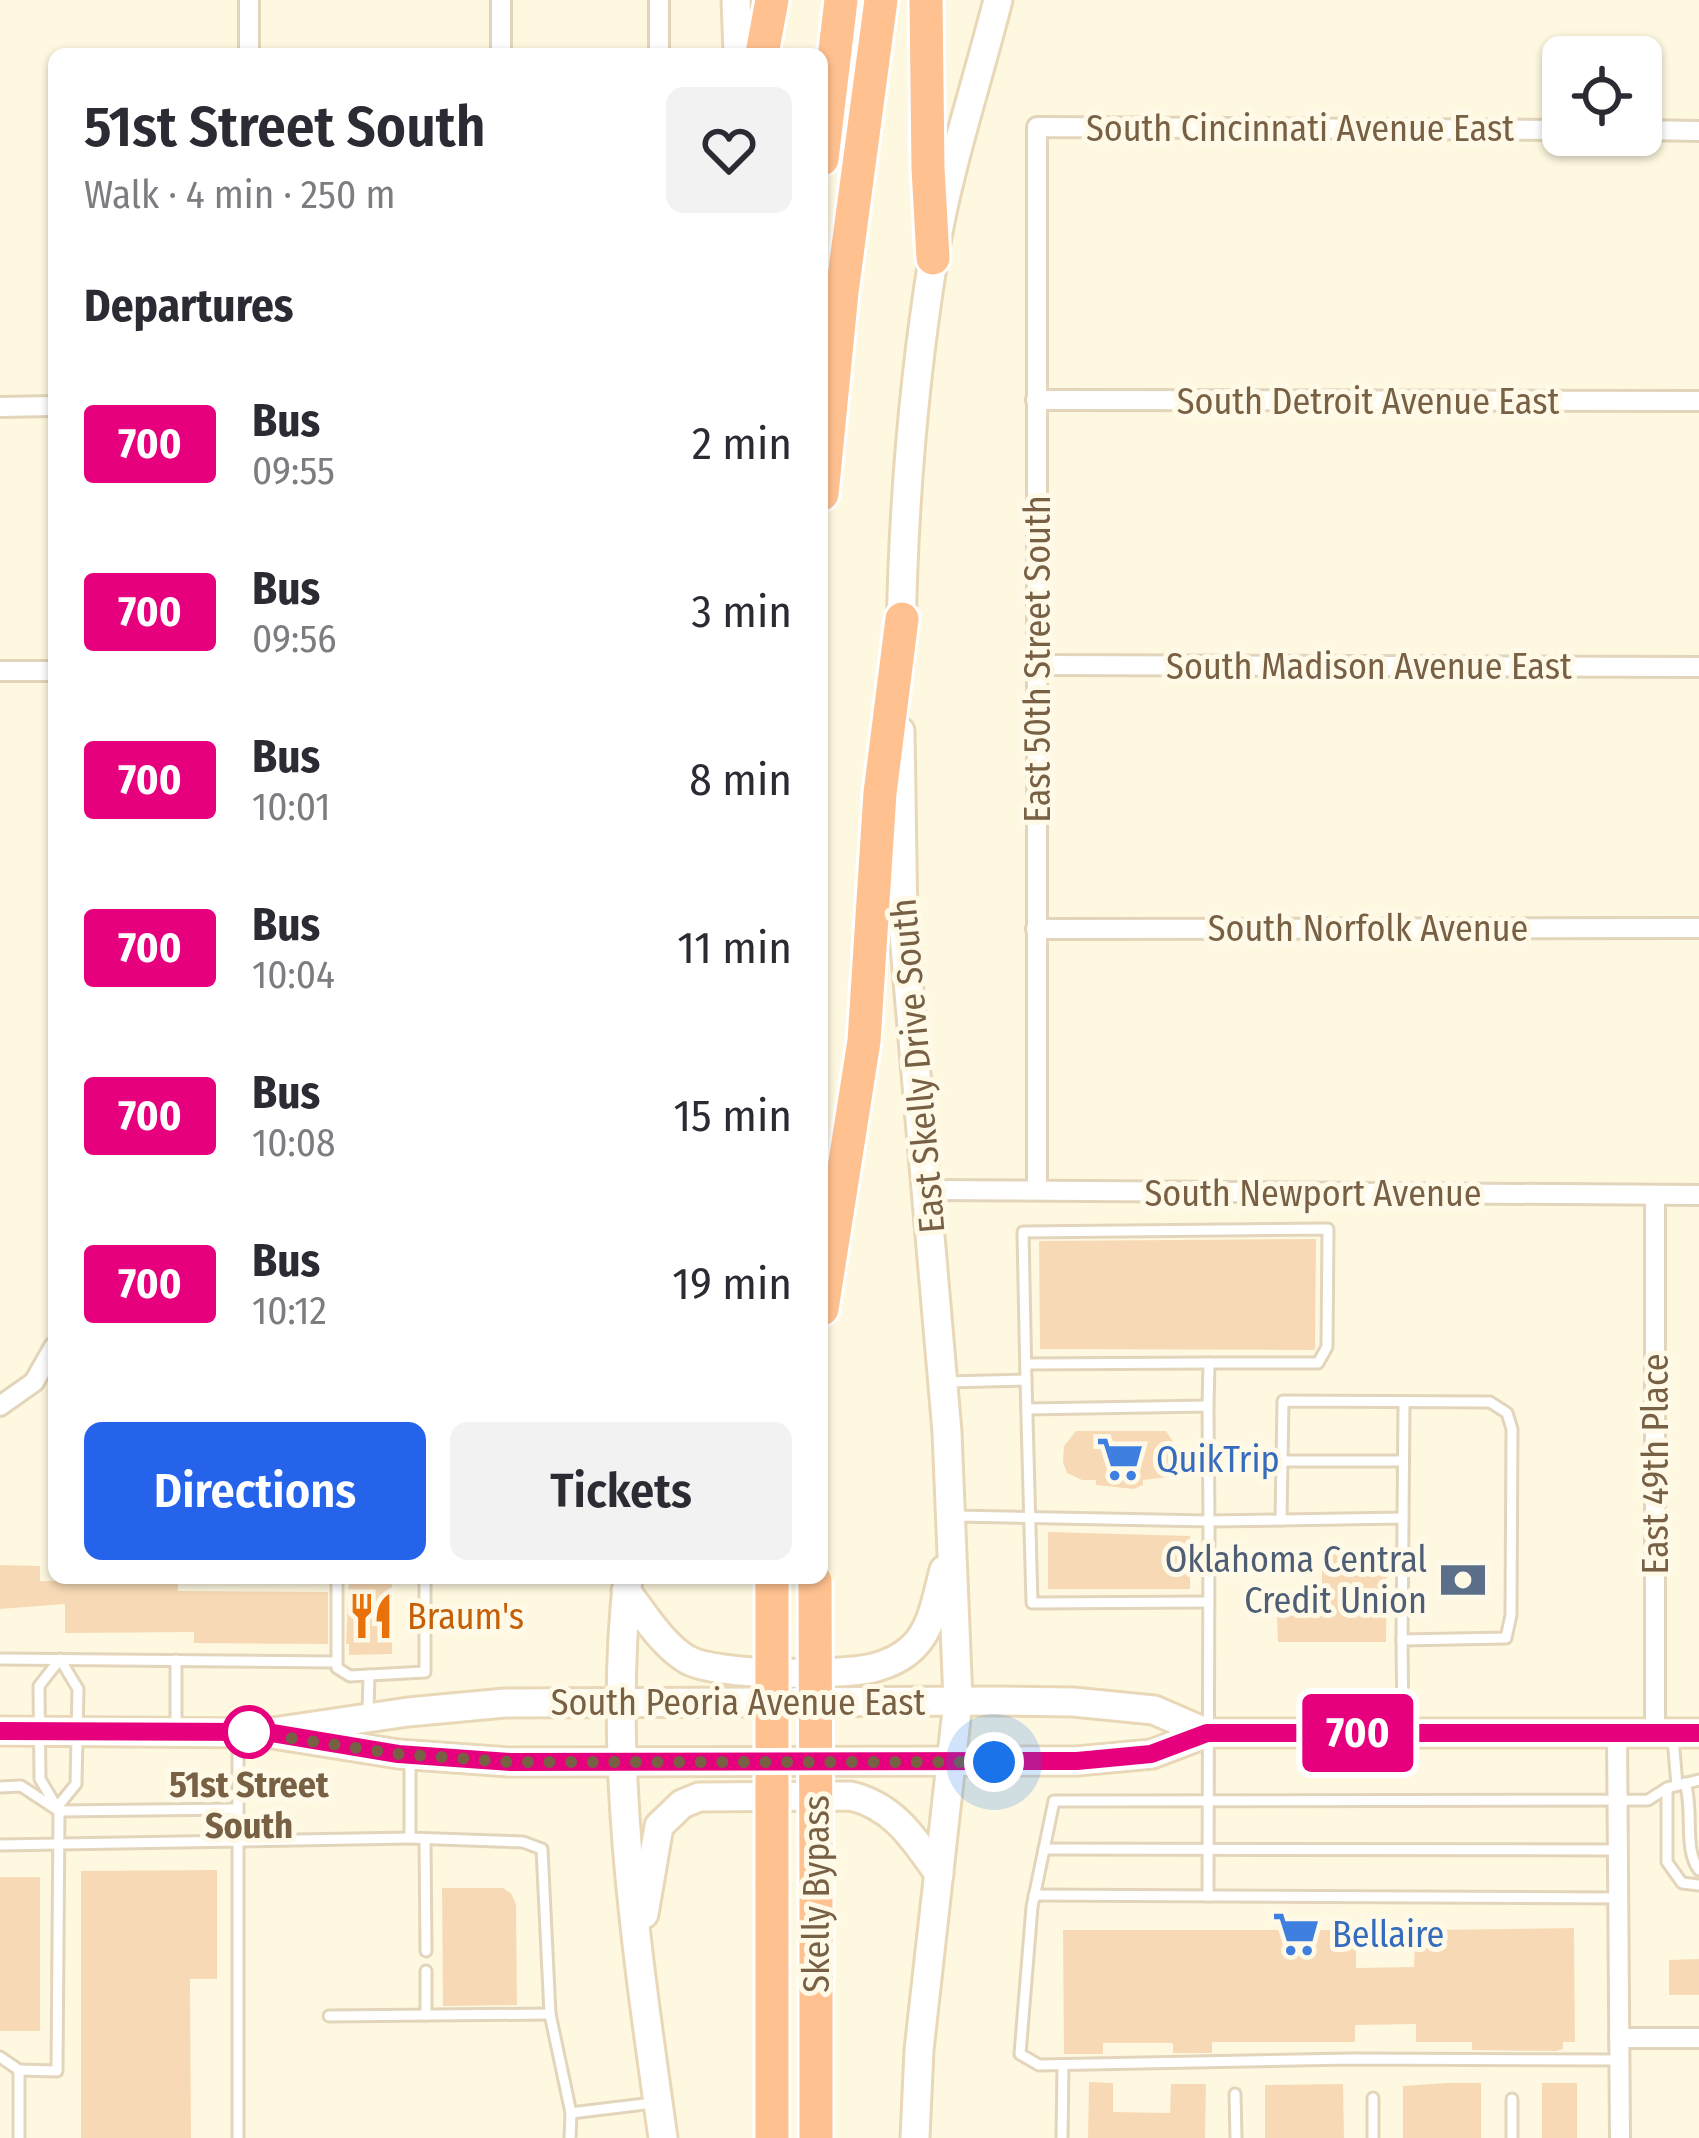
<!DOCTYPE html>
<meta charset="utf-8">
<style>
body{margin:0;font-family:"Fira Sans Condensed",sans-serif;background:#f2f2f3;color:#2b2b33;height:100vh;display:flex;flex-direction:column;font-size:45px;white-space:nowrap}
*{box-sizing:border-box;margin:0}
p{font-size:39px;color:#7c7c81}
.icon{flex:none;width:66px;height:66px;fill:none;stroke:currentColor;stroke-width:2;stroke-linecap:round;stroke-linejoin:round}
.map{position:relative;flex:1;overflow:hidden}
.details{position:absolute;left:48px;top:48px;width:780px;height:1536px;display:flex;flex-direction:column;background:#fff;border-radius:18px;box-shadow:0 3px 9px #0004}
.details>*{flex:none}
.badge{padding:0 24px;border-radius:9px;font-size:42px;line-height:78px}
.controls{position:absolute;left:1542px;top:36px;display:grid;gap:24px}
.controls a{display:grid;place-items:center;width:120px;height:120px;border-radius:18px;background:#fff;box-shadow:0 3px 9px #0004;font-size:60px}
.you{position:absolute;width:60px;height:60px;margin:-30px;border:9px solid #fff;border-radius:50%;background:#1a73e8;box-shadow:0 0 0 18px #1a73e833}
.map>.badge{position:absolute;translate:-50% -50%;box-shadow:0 0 0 6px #fff}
h2{padding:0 36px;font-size:45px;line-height:108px}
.round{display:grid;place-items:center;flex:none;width:126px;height:126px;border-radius:18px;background:#f2f2f3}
.summary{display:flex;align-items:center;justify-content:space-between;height:204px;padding:0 36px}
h1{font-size:57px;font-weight:600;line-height:90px}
.primary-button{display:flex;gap:24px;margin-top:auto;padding:24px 36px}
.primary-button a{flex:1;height:138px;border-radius:18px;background:#2563eb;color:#fff;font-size:48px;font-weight:600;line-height:138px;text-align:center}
.primary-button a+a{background:#f2f2f3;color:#2b2b33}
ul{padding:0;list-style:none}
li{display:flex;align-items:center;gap:36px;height:168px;padding:0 36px}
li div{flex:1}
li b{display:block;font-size:45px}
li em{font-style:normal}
li .badge{min-width:132px;font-weight:700;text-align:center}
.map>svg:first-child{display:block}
.building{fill:#f7dab5}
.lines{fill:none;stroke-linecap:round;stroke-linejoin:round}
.service-casing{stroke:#e3d5bb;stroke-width:15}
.minor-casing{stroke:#e3d5bb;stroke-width:24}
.secondary-casing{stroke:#e9d8b8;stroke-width:33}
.motorway-casing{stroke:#fff;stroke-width:39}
.service{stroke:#fff;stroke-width:9}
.minor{stroke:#fff;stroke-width:18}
.secondary{stroke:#fff;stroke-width:27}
.motorway{stroke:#ffc190;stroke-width:33}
.motorway-bridge-casing{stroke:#fff;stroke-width:39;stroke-linecap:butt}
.motorway-bridge{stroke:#ffc190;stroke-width:33}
.line-casing{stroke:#fff;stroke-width:27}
.line{stroke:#e6007e;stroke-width:18}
.walk{stroke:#786045;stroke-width:12;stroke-dasharray:0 21.6}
.stop-dot{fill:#fff;stroke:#e6007e;stroke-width:6}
.labels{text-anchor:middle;stroke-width:10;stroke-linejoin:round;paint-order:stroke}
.street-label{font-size:36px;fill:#786045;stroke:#fffae8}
.shop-label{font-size:36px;fill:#366cbe;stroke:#fffae8;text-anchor:start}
.service-label{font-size:36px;fill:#4e5e75;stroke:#fffae8;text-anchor:end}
.food-label{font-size:36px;fill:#c56008;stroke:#fffae8;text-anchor:start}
.stop-label{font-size:36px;font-weight:bold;fill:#786045;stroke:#fffae8}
</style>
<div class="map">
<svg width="1699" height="2138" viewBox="0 0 1699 2138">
<rect width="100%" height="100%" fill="#fef8e0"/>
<g class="building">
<polygon points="1316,1239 1315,1350 1040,1349 1039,1241"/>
<polygon points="1076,1431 1166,1431 1177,1448 1176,1466 1168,1477 1143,1480 1143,1485 1134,1489 1096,1485 1096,1480 1082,1480 1067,1473 1063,1462 1064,1446"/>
<polygon points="1048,1532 1190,1536 1190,1589 1048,1589"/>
<polygon points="1322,1552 1387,1552 1386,1642 1278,1642 1277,1615 1322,1616"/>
<polygon points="0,1565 40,1566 40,1581 178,1581 178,1591 328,1592 328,1644 194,1643 194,1632 65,1633 65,1604 0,1609"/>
<polygon points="349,1578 392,1578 392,1654 349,1655 349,1644 346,1644"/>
<polygon points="217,1870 217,1979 190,1979 191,2138 81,2138 81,1871"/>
<rect x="0" y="1877" width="40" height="154"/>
<polygon points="442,1888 503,1888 511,1893 516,1904 517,2005 443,2006"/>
<polygon points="1574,1928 1575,2042 1563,2042 1563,2049 1556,2051 1472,2050 1472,2042 1416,2042 1416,2024 1355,2025 1355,2042 1212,2042 1212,2053 1173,2053 1173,2043 1103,2043 1103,2054 1064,2054 1063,1930 1356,1930 1356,1968 1414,1967 1415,1943 1427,1930"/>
<polygon points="1699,1959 1699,1995 1669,1995 1669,1960"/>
<polygon points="1089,2082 1113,2083 1113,2112 1170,2113 1171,2084 1206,2084 1205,2138 1088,2138"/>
<polygon points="1447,2083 1481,2083 1481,2138 1403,2138 1403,2086"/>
<rect x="1542" y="2083" width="35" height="55"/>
<polygon points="1343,2084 1344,2138 1265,2138 1265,2085"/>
</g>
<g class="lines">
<defs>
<g id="service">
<polyline points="1026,1364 1209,1363"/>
<polyline points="1026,1380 1023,1232 1328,1229 1327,1347 1318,1363 1209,1363 1208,1406"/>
<polyline points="945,1382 1026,1380 1032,1603 1208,1602"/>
<polyline points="1027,1409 1208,1406 1209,1521 1281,1520 1283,1401 1490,1402 1507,1413 1512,1429 1511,1615 1506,1638 1402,1640 1403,1730"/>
<polyline points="1283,1461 1403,1461"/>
<polyline points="957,1516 1209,1521 1208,1896"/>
<polyline points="1281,1520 1403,1518"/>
<polyline points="337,1578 337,1668 350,1676 425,1672 425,1578"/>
<polyline points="1402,1640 1404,1402"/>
<polyline points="0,1659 337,1662"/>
<polyline points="176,1660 176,1727"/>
<polyline points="368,1712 369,1675"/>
<polyline points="238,1735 238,2138"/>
<polyline points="1673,1738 1677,1785"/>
<polyline points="410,1760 410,1838 523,1842 542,1849 550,2014 571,2113 570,2138"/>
<path d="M 1685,1783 C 1694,1809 1683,1850 1699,1870"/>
<polyline points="0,1787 21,1786 59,1811 237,1809"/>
<polyline points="1667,1788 1667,1862 1682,1883 1699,1885"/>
<polyline points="425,1840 426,1951"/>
<polyline points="0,1845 410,1838"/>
<polyline points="1044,1849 1618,1850"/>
<polyline points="1034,1895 1618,1898"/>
<polyline points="426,1971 426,2015"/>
<polyline points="329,2016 550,2014"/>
<polyline points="0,2057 19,2070"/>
<polyline points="1619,2060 1351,2059 1039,2065 1020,2054 1032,1907 1054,1801 1648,1800 1667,1788 1699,1780"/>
<polyline points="1235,2094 1236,2138"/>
<polyline points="1373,2098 1373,2138"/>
<polyline points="1512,2099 1512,2138"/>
<polyline points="571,2113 653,2103"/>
<polyline points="19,2138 19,2070 57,2071 59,1811 40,1779 39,1686 60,1659 78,1689 76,1784 58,1806"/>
<polyline points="1062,2138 1063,2065"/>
</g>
<g id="minor">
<polyline points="249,0 249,54"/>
<polyline points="501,54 501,0"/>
<polyline points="659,54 659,0"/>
<polyline points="1641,130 1699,131"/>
<polyline points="1036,400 1699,401"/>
<polyline points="0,407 54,406"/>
<polyline points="1039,665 1699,667"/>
<polyline points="0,671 54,671"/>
<polyline points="1036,929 1699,928"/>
<polyline points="927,1190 1699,1195"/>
<polyline points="1037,1190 1037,127 1563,130"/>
<polyline points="0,1406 34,1382 54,1347"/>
<polyline points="1617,1733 1620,2138"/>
<polyline points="1655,1733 1655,1196"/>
<polyline points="1619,2038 1699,2038"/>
</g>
<g id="secondary">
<polyline points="736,0 738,54"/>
<path d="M 901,638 C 903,513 913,384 933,260 C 947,172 976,87 998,0"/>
<polyline points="900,731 903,923 947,1432 958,1701 919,2050 915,2138"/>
<path d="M 628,1578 C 607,1757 638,1960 663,2138"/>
<path d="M 626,1591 C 644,1614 662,1645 688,1660 C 718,1676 838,1676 873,1668 C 888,1664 902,1658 913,1647 C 933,1628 937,1595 944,1570"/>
<polyline points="0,1731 266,1733 408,1712 505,1703 994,1701 1073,1702 1154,1710 1207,1733"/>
<polyline points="266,1733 398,1754 510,1762 1077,1761 1152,1754 1207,1733 1699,1733"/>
<path d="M 644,1914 L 659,1826 L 682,1804 L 699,1797 L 851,1796 C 895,1807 914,1839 939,1874"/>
</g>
<g id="motorway">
<polyline points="926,0 928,168 933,258"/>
<polyline points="762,54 772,0"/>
<polyline points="822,159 841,0"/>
<polyline points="822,494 842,292 881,0"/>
<polyline points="822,1309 864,1041 880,793 902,619"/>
<polyline points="772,2138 772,1885"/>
<polyline points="816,2138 816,1886"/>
</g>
</defs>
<use href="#service" class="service-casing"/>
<use href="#minor" class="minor-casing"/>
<use href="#secondary" class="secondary-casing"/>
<use href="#motorway" class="motorway-casing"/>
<use href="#service" class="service"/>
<use href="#minor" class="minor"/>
<use href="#secondary" class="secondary"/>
<use href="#motorway" class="motorway"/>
<defs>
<g id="motorway-bridge">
<polyline points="772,1581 772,1885"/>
<polyline points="815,1581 816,1886"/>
</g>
</defs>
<use href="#motorway-bridge" class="motorway-bridge-casing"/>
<use href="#motorway-bridge" class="motorway-bridge"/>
</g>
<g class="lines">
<defs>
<polyline id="line" points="0,1731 266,1732 398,1754 511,1762 1077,1761 1151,1754 1207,1733 1699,1733"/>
</defs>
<use href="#line" class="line-casing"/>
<use href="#line" class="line"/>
<polyline class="walk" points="249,1732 398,1754 511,1762 994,1762"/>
</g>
<defs>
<symbol id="supermarket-bare" viewBox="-9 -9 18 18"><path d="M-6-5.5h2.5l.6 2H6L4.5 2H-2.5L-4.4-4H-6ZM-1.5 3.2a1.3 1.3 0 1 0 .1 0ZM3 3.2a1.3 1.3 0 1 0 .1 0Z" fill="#3f7fe0" stroke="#fffae8" stroke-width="2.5" paint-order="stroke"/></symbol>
<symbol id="bank-bare" viewBox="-9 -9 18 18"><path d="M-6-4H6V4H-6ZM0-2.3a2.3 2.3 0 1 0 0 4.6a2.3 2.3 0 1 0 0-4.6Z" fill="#5c6f8a" stroke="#fffae8" stroke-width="2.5" paint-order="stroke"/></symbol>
<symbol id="restaurant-bare" viewBox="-9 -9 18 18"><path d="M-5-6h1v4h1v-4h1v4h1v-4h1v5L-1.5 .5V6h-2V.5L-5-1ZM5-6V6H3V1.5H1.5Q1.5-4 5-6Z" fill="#e8710a" stroke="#fffae8" stroke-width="2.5" paint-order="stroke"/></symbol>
</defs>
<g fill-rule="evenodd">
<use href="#supermarket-bare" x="1087" y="1426" width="66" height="66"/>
<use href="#bank-bare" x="1430" y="1547" width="66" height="66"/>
<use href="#restaurant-bare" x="338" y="1583" width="66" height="66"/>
<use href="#supermarket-bare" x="1263" y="1901" width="66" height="66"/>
</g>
<circle class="stop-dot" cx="249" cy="1732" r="24"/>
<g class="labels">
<g class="street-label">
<text x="1300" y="141">South Cincinnati Avenue East</text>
<text x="1368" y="414">South Detroit Avenue East</text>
<text transform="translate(1037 659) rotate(-90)" y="13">East 50th Street South</text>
<text x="1369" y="679">South Madison Avenue East</text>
<text x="1368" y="941">South Norfolk Avenue</text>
<text transform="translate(917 1066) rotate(-95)" y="13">East Skelly Drive South</text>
<text x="1313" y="1206">South Newport Avenue</text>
<text transform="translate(1655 1464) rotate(-90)" y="13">East 49th Place</text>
<text x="738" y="1715">South Peoria Avenue East</text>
<text transform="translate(816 1894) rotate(-90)" y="13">Skelly Bypass</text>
</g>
<g class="shop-label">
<text x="1156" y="1472">QuikTrip</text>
<text x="1332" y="1947">Bellaire</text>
</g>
<g class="service-label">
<text x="1427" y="1572">Oklahoma Central<tspan x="1427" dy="41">Credit Union</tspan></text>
</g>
<g class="food-label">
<text x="407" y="1629">Braum's</text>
</g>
<g class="stop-label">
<text x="249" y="1797">51st Street<tspan x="249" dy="41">South</tspan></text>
</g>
</g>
</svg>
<div class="controls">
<a><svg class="icon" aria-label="locate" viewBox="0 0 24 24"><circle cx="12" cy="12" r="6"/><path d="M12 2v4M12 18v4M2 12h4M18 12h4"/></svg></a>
</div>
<div class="you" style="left:994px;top:1762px"></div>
<b class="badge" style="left:1358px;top:1733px;background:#e6007e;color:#fff">700</b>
<section class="details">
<div class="summary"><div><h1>51st Street South</h1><p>Walk · 4 min · 250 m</p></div><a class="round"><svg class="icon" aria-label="heart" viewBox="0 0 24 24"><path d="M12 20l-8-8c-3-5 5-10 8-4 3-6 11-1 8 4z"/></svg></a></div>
<h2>Departures</h2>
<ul>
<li><span class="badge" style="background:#e6007e;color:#fff">700</span><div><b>Bus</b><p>09:55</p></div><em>2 min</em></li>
<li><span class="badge" style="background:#e6007e;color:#fff">700</span><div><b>Bus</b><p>09:56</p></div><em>3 min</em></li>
<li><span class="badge" style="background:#e6007e;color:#fff">700</span><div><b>Bus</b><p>10:01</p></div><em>8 min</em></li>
<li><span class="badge" style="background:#e6007e;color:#fff">700</span><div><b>Bus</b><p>10:04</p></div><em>11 min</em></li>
<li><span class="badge" style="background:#e6007e;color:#fff">700</span><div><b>Bus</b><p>10:08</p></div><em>15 min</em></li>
<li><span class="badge" style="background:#e6007e;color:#fff">700</span><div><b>Bus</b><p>10:12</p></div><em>19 min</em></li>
</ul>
<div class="primary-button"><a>Directions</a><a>Tickets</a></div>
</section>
</div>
